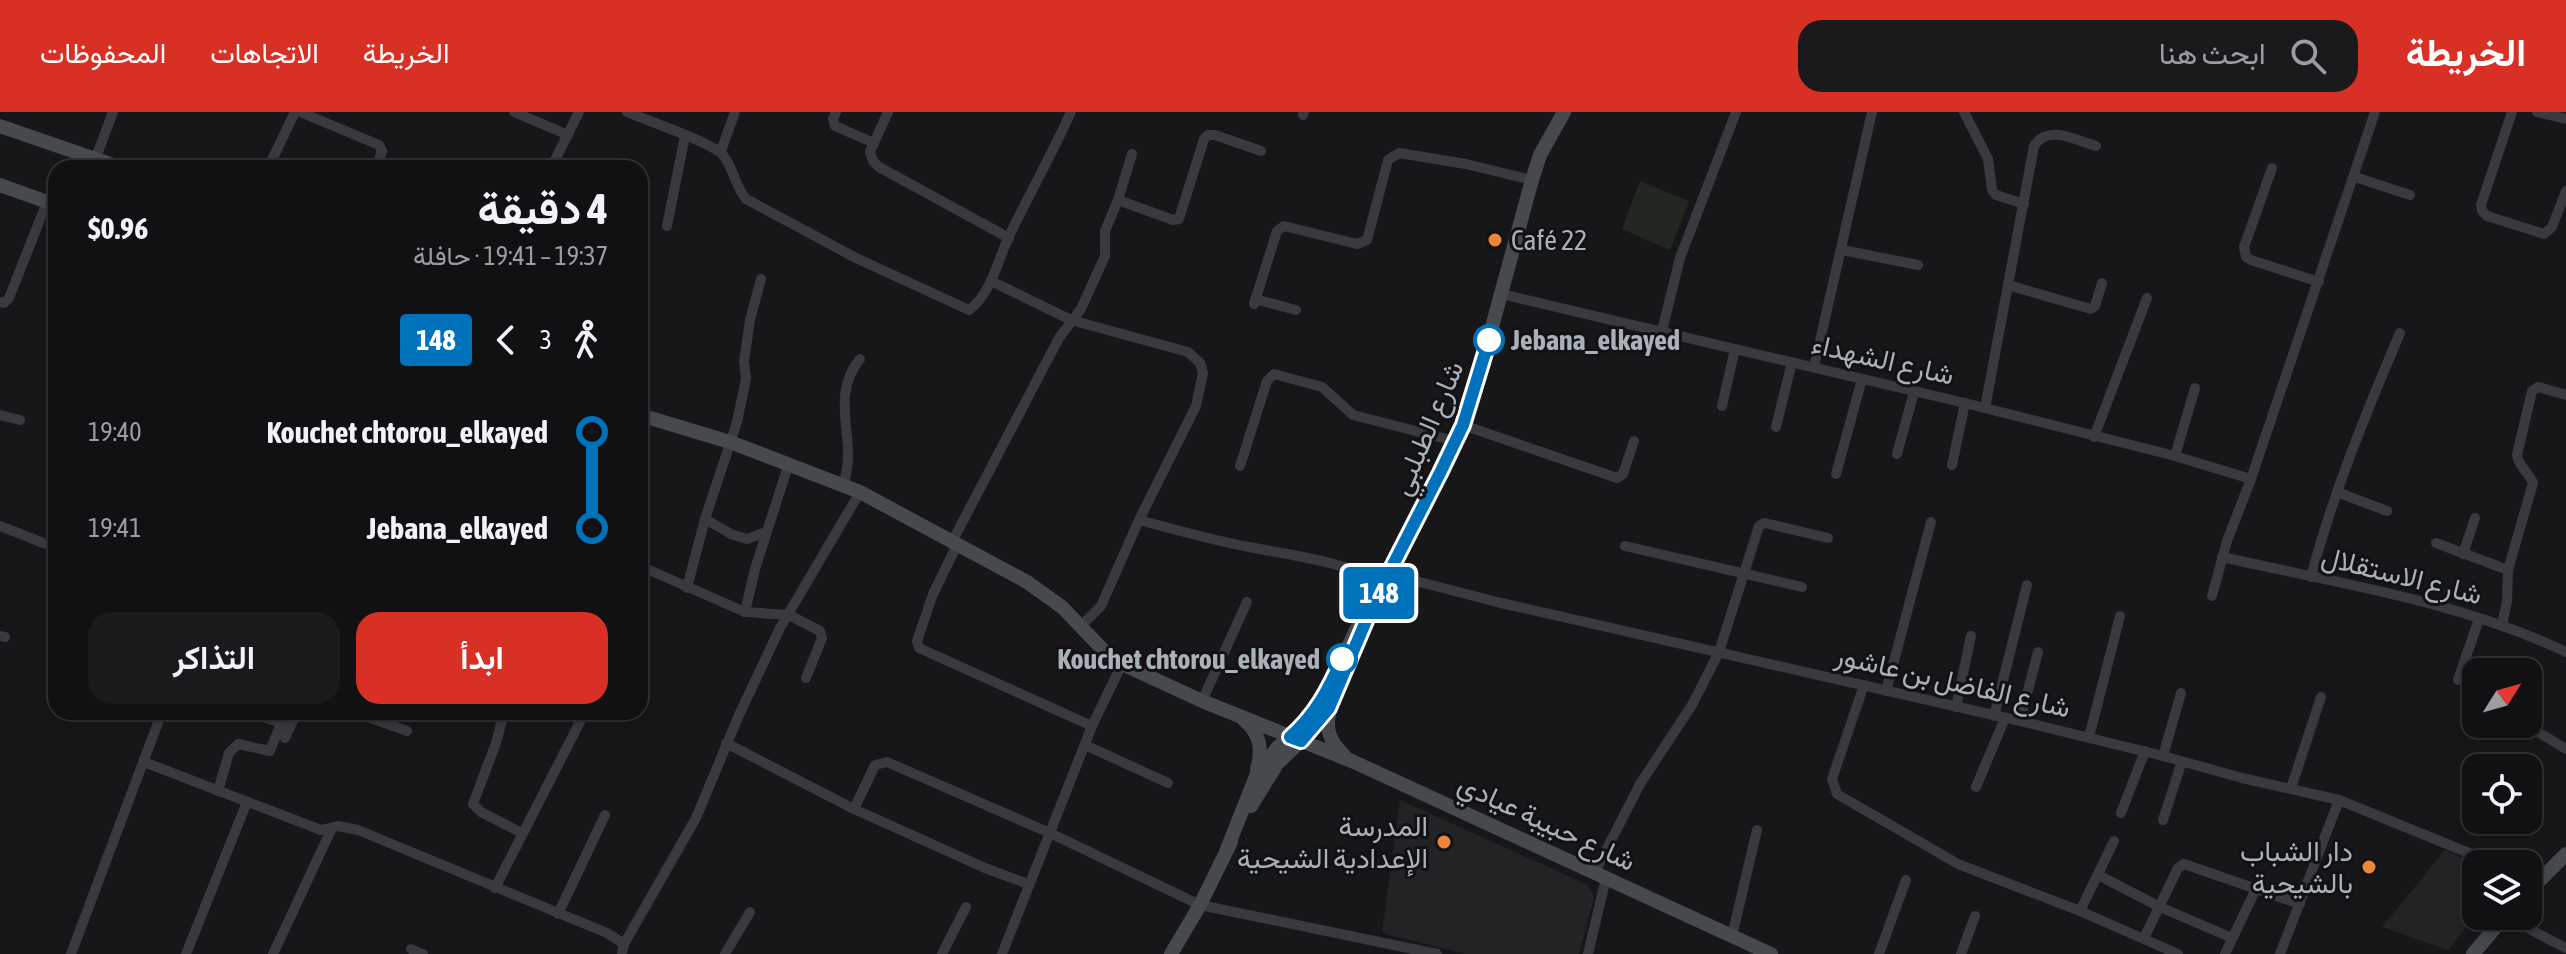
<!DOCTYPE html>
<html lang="ar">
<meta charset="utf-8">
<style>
body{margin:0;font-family:"Asap Condensed",Vazirmatn,sans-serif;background:#1a1a1c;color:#f1f3f6;direction:rtl;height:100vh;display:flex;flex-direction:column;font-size:30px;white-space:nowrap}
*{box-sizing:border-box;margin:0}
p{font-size:26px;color:#9c9da0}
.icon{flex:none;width:44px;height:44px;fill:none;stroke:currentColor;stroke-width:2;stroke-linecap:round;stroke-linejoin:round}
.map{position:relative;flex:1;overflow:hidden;direction:ltr}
.sheet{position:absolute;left:48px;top:48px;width:600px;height:560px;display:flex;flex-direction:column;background:#111113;border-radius:24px;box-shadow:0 4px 12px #0003,0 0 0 2px #303133;direction:rtl}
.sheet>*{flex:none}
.badge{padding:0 16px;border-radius:6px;font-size:28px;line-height:52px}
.needle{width:52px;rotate:53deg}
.buttons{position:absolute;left:2462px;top:546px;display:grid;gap:16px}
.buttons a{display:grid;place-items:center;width:80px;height:80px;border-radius:16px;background:#111113;box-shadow:0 4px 12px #0003,0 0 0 2px #303133;font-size:40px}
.map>.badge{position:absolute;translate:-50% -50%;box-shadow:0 0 0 4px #fff}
.legs{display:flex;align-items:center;gap:12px;height:88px;padding:0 40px;font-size:26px}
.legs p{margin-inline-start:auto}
.headline{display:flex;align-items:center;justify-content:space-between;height:136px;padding:0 40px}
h1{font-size:44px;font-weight:700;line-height:60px}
.button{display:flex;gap:16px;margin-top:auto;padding:16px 40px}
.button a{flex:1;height:92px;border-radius:24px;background:#d93025;color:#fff;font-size:32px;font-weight:700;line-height:92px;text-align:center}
.button a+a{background:#1a1a1c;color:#f1f3f6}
ul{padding:0 40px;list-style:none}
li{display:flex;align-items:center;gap:28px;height:96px;font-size:30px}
li i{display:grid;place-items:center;width:12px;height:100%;margin:0 10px;background:currentColor}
li i::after{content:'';width:20px;height:20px;margin:-10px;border:6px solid;border-radius:50%;background:#111113}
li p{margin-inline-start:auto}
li:first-child i{background:linear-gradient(#0000 50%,currentColor 0)}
li:last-child i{background:linear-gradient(currentColor 50%,#0000 0)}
header{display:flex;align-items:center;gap:48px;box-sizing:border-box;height:112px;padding:0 40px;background:#d93025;color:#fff}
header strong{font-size:38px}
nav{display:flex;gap:44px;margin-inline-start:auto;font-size:28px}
.search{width:560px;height:72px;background:#1a1a1c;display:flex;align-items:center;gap:20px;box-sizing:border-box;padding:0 28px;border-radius:24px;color:#9c9da0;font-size:30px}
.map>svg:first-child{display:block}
.built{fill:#232326}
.grass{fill:#212821}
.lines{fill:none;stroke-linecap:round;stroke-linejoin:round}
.street{stroke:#383a3d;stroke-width:10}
.secondary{stroke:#46494d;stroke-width:14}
.line-1-casing{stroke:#fff;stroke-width:18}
.line-1{stroke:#0072bc;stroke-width:12}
.poi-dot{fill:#ee8639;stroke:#121214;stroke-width:3}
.stop-1-dot{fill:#fff;stroke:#0072bc;stroke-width:4}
.labels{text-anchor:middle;stroke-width:6;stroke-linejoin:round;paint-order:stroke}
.poi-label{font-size:28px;fill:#a9b1b8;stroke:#121214;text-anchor:end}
.stop-label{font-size:28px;font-weight:bold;fill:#a9b1b8;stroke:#121214;text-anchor:start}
.street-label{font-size:28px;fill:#a9b1b8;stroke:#121214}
</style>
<header>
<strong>الخريطة</strong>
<div class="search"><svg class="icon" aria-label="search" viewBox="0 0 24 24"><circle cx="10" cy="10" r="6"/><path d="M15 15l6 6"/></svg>ابحث هنا</div>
<nav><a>الخريطة</a><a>الاتجاهات</a><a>المحفوظات</a></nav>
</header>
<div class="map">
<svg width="2566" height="842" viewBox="0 0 2566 842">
<rect width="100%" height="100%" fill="#171719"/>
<g class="built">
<polygon points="1400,688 1588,773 1594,786 1579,842 1465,842 1382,821"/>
<polygon points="2445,738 2477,752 2476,804 2448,838 2382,815"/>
</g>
<polygon class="grass" points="1640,69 1689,89 1670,138 1622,117"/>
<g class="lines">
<g class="street">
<polyline points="300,0 379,33 382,39 376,56"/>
<polyline points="514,0 568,23"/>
<path d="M 627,0 C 645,8 714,31 723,43 C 734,57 735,74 746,87 L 856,146 L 969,198 C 992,181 998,147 1010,122 C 1030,81 1052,42 1071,0"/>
<polyline points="836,0 833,7 835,14 874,31"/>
<polyline points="888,0 870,40 873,49 879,55 1009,126"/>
<polyline points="1964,0 1988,47 1992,78 1996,83 2024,92"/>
<polyline points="2512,0 2481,93 2482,99 2487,104 2544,122 2552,115 2566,79"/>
<polyline points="2537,0 2566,7"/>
<polyline points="1303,3 1304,0"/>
<polyline points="721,39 735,0"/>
<polyline points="95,48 113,0"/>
<polyline points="268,56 295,0"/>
<polyline points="551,56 579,0"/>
<polyline points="2272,56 2244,135 2246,145 2251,148 2319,170"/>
<polyline points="2355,65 2410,83"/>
<polyline points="1118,88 1173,108 1179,107 1204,27 1208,23 1215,23 1261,39"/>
<polyline points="667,114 685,24"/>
<polyline points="1842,138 1918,153"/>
<polyline points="991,169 1071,208 1188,240 1200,251 1203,261 1196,294 1139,408 1101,494 1081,514"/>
<polyline points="2008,173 2091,197 2095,194 2102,171"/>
<polyline points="1501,182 1965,291 2175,344 2251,367"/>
<polyline points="1255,187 1296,198"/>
<polyline points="0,190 4,191 9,186 47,90"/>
<polyline points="1254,192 1277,119 1284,114 1357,132 1367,128 1388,48 1399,41 1466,52 1532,68"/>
<polyline points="1662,219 1680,146 1736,0"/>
<polyline points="1814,255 1872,0"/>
<polyline points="1722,294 1735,237"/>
<path d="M 1985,296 L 2034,34 C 2048,12 2075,28 2096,34"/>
<polyline points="0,303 20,308"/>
<polyline points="1463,313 1617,366 1623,362 1634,329"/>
<polyline points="1776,315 1792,250"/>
<polyline points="2094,325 2147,186"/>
<polyline points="1897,342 1914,280"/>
<polyline points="2175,344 2195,276"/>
<polyline points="1952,353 1965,291"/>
<polyline points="1240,354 1267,269 1274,262 1322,275 1353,303 1455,329"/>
<polyline points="1836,362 1862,267"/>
<path d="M 844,372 C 846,362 849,351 848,340 C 847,306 836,276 860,247"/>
<polyline points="2337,380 2387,399"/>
<polyline points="705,407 731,422 747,427 766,420"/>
<path d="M 1139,408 C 1177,418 1215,429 1254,436 C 1298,444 1343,450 1385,471"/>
<polyline points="0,414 46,432 56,429"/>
<polyline points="953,428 1059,226 1081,197 1105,144 1105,119 1118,88 1132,42"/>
<polyline points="958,431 933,482 917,529 919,536 1092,614"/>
<polyline points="2436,431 2508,458"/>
<polyline points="1625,434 1802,475"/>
<polyline points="2463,442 2475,406"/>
<path d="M 2222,445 C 2337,471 2459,489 2566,540"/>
<polyline points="640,454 745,500 789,503 820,519 822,526 806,566"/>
<polyline points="1389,462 1501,491 2020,609 2163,644 2242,666 2339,688 2496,752"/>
<path d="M 2311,465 C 2333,381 2366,301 2400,221"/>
<polyline points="687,476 705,407 737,310 746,267 744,249 750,208 761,167"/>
<polyline points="2212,484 2227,429 2251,367 2375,0"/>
<polyline points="745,500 755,457 789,351"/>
<path d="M 2502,513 L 2507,489 L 2508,458 L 2533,371 C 2529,360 2518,354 2517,343 L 2532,279 L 2538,275 L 2566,283"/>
<polyline points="0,524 5,525"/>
<polyline points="2458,568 2479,507"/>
<polyline points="1864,573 1832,667 1837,682 1958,752 2080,799 2178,842"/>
<polyline points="1886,579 1931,410"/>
<polyline points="1202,589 1247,490"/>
<polyline points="1956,595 1971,524"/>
<polyline points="249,600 281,611"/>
<polyline points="354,600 407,619"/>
<polyline points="504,600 496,631 473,692 481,700 522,721"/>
<polyline points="1994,604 2027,473"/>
<polyline points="2020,609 2038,540"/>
<polyline points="2533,617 2566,637"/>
<polyline points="2089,625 2120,504"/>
<polyline points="285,626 297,600"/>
<polyline points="726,631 854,697 985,756 1028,772"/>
<polyline points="1085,633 1168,671"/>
<polyline points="2163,644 2181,581"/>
<polyline points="144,650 321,718 338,714 358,718 607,821 624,832"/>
<polyline points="1976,675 2005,606"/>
<polyline points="2291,676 2321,585"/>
<polyline points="218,679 229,641 238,632 270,639 285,601"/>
<polyline points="854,697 875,653 887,650 1050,721 1200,793 1437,842"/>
<polyline points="2121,701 2145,639"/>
<polyline points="2163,708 2182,649"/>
<polyline points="1595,760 1640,672 1692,593 1719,540 1759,414 1765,411 1828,426"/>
<polyline points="2098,763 2160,795 2232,826"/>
<polyline points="495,776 585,600"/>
<polyline points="2080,799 2114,729"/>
<polyline points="558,802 605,703"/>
<polyline points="2512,804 2533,819 2566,836"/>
<polyline points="1732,824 1757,718"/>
<polyline points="2144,826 2178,756 2184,752 2300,792"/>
<polyline points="411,837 423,842"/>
<polyline points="71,842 162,600"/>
<polyline points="186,842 247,690"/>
<polyline points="273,842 332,716"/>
<polyline points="622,842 624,832 696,706 739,603 780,516 860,380"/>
<polyline points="725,842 750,800"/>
<polyline points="942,842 966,795"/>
<polyline points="1002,842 1092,614 1122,552"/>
<polyline points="1588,842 1606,766"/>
<polyline points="1879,842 1906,768"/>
<polyline points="1961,842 1975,804"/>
<polyline points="2225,842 2255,779"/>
<polyline points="2280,842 2339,688"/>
</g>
<g class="secondary">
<polyline points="0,14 122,56"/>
<polyline points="0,73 56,93"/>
<polyline points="640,303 730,330 860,380 1027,470 1062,495 1109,544 1122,552 1202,589 1354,650 1771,842"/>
<path d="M 1332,590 C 1325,613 1326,626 1344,643"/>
<path d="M 1244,608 C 1260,621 1263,637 1257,657"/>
<polyline points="1251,694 1277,652 1304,626"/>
<polyline points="1227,737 1256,664 1277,636 1303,613 1329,576 1356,518 1389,462 1463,313 1477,270 1532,68 1540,43 1564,0"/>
<polyline points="2528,780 2566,742"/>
<polyline points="1171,842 1200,793 1231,730"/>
<polyline points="2473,842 2505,804"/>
</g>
</g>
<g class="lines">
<defs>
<path id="line-1" d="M 1342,547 C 1329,577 1315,603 1290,625 L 1301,629 L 1329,596 L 1374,490 L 1440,361 L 1463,313 L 1489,228"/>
</defs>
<use href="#line-1" class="line-1-casing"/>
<use href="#line-1" class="line-1"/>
</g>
<g class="poi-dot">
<circle cx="1495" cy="128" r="8"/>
<circle cx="1444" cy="730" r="8"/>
<circle cx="2369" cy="755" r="8"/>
</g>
<g class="stop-1-dot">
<circle cx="1489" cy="228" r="14"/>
<circle cx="1342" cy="547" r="14"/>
</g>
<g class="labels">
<g class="poi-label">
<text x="1511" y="138" text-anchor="start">Café 22</text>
<text x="1428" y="724">المدرسة<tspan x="1428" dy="32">الإعدادية الشيحية</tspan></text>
<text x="2353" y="749">دار الشباب<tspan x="2353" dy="32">بالشيحية</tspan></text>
</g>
<g class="stop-label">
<text x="1511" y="238">Jebana_elkayed</text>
<text x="1320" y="557" text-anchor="end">Kouchet chtorou_elkayed</text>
</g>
<g class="street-label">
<text transform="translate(1883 247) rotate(13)" y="10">شارع الشهداء</text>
<text transform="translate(1427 316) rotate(-67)" y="10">شارع الطبلبي</text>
<text transform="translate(2402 463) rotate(14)" y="10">شارع الاستقلال</text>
<text transform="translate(1953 569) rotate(13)" y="10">شارع الفاضل بن عاشور</text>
<text transform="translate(1547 710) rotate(25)" y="10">شارع حبيبة عيادي</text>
</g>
</g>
</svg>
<div class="buttons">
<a><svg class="needle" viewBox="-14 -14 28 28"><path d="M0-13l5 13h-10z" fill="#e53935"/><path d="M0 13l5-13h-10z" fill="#9c9da0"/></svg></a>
<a><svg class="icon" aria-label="locate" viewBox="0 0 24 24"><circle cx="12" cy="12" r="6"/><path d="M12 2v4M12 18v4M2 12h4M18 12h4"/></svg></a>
<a><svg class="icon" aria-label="layers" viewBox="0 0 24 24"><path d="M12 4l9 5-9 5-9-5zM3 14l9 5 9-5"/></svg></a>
</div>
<b class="badge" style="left:1379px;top:481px;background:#0072bc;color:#fff">148</b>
<section class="sheet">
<div class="headline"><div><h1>4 دقيقة</h1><p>19:37 – 19:41 · حافلة</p></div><b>$0.96</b></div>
<div class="legs"><svg class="icon" aria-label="walk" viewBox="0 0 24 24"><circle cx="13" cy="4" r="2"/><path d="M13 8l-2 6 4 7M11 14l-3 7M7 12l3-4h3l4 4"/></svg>3<svg class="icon" aria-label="back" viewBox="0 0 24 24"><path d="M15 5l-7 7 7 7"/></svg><b class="badge" style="background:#0072bc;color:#fff">148</b></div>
<ul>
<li><i style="color:#0072bc"></i><b>Kouchet chtorou_elkayed</b><p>19:40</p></li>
<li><i style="color:#0072bc"></i><b>Jebana_elkayed</b><p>19:41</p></li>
</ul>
<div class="button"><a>ابدأ</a><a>التذاكر</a></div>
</section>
</div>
